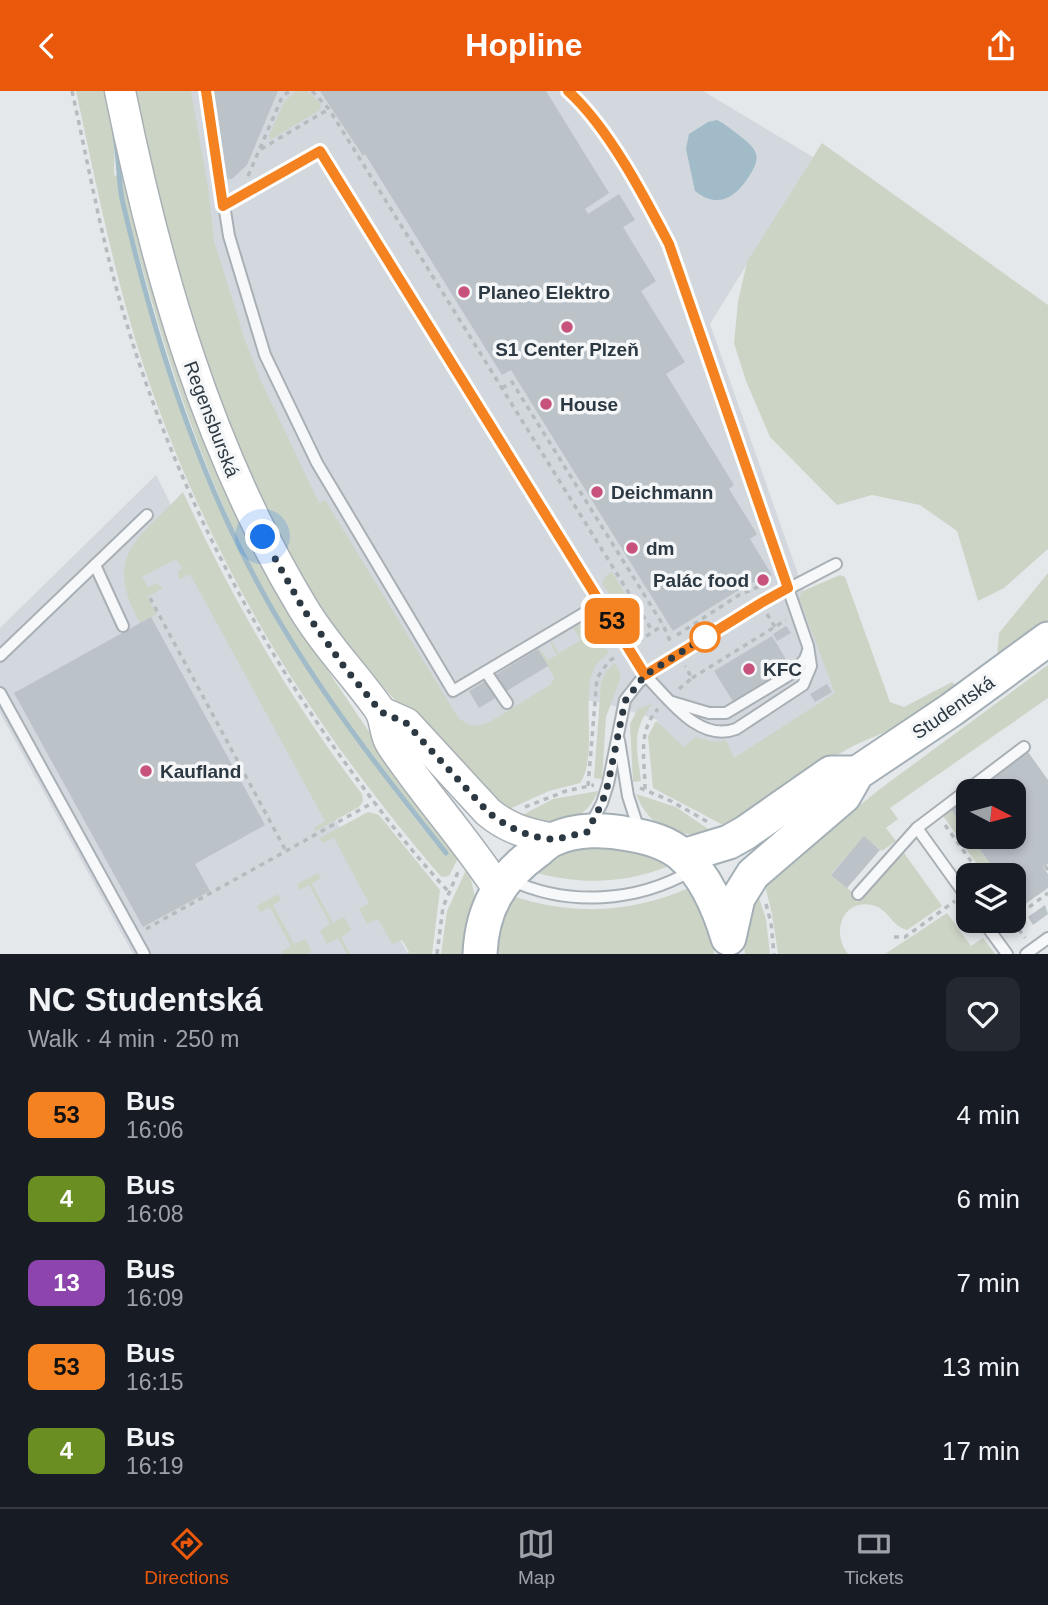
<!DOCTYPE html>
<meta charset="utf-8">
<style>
body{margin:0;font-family:Helvetica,sans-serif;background:#242831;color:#f1f3f6;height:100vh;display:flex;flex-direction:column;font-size:26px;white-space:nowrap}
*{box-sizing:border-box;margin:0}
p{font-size:23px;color:#9ea1a6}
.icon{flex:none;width:38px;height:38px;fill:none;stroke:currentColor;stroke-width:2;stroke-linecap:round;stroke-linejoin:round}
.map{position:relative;height:863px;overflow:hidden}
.details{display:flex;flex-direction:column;background:#171b24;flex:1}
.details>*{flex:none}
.badge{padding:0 14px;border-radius:10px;font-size:24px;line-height:46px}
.needle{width:46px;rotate:96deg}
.fabs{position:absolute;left:956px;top:688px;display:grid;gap:14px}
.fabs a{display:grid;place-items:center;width:70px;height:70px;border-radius:14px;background:#171b24;box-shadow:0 4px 10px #0003;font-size:35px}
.you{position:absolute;width:35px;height:35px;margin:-18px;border:5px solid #fff;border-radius:50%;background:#1a73e8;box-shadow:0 0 0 10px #1a73e833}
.map>.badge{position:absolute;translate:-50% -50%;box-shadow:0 0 0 4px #fff}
.round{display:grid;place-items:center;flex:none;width:74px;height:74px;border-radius:14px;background:#242831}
.headline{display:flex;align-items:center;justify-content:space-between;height:119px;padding:0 28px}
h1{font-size:33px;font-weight:700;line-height:52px}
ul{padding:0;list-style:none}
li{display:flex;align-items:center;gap:21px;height:84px;padding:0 28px}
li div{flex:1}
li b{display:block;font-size:26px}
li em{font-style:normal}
li .badge{min-width:77px;font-weight:700;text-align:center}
header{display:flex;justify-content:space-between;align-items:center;height:91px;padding:0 28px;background:#ea580c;color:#fff;font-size:32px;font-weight:700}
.dock{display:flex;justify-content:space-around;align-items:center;height:98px;border-top:2px solid #363941;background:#171b24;font-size:19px;color:#9ea1a6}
.dock a{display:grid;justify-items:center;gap:4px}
.dock .current{color:#ea580c}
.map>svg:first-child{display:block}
.built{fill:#d2d8dd}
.green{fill:#ccd4c6}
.water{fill:#a1bcc8}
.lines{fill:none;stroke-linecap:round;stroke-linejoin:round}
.stream{stroke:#a1bcc8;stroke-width:5}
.building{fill:#bbc2c8}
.service-casing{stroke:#a9b0b5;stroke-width:14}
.secondary-casing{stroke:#a9b0b5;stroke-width:33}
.primary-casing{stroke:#a4afb6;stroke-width:37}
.path{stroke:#b6bbbe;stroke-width:3.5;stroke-dasharray:5 5;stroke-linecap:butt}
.service{stroke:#f7f8f9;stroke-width:10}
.secondary{stroke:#fff;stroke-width:30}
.primary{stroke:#fff;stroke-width:33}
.line-casing{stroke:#fff;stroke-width:16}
.line{stroke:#f58220;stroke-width:10}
.walk{stroke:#2c3942;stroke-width:7;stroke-dasharray:0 12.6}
.poi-dot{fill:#c7527b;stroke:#f4f6f8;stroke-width:2.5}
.stop-dot{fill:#fff;stroke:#f58220;stroke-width:3.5}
.labels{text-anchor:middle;stroke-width:7;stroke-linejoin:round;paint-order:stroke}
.poi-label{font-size:19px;font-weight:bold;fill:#2c3942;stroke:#f4f6f8;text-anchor:start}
.street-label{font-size:19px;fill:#2c3942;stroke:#f4f6f8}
</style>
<header><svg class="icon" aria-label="back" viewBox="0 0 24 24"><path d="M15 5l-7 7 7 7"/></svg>Hopline<svg class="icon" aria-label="share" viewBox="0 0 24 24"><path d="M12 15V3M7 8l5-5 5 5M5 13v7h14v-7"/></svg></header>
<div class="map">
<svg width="1048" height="863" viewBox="0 0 1048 863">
<rect width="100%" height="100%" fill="#e4e8eb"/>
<g class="built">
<polygon points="185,0 703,0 813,66 710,233 840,603 713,685 662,639 657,629 605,612 578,608 496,686 356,492 260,293 208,140"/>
<polygon points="156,384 243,557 408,863 133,863 0,622 0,537"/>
</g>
<g class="green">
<path d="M 76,0 L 105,0 L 115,49 L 114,84 L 117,85 C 123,127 137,168 148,208 C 175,304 208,398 253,486 C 286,548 326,607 368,664 C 392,697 418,734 446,764 L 447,762 C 392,691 335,620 288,543 C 205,403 165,262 123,107 L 119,84 L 122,83 L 121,75 L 118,75 L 118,49 L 295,531 L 390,672 L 460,763 L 449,785 L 442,786 L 436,780 C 411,750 386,720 363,689 C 268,565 192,421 143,273 C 114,184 96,92 76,0 Z"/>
<path d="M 132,0 L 191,0 L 208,97 L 214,150 L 245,249 L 260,288 L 319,412 L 325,409 L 459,628 L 473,635 L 486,633 L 550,594 L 554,588 L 553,584 L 538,558 L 541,559 L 548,569 L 557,564 L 550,552 L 552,551 L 559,562 L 581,549 L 573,537 L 580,533 L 594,535 L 609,562 C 604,566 597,571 594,578 C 581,604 598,668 580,692 L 549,700 L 500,722 L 370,582 L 328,532 L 265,424 L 187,232 Z"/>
<polygon points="296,0 308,0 321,13 320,19 270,49 269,45 284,11"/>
<polygon points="822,52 1048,214 1048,458 1004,497 978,510 957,440 920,414 872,404 837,414 770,346 746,290 734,252 738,211 747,171"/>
<path d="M 183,401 C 232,508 290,609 362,703 L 363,710 L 359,716 L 316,740 L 314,737 L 325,730 L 190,483 L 179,489 L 178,481 L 182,477 L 176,468 L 142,486 L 148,496 L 157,492 L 163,497 L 147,506 L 157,523 L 140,532 C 102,463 138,449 183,401 Z"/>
<polygon points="612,481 645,536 644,540 639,545 602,493 604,487"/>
<polygon points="1048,482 1048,534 997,566 999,542"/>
<polygon points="840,484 845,486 890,611 904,616 952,591 959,598 908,631 855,654 809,680 745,725 725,735 653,697 648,645 656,630 684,656 695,646 715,651 726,649 734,667 835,602 799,507 801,502 805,499"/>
<polygon points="615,572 620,582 620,588 606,626 602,688 594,687 601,592 606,580"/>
<path d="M 1048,574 L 1048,607 L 890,717 L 898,728 L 886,737 L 896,750 L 882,760 L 864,746 L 831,783 L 860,808 L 904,762 L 942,815 L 907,839 C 890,834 889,818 872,814 C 842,808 831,842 848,863 L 778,863 L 772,823 L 766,799 L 768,788 L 880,698 Z"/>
<path d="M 652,613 C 631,640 637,657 641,690 L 633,691 L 630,633 L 638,618 Z"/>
<path d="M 598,700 C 582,739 548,733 513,729 L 553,708 Z"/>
<path d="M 636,703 L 676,716 L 711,740 C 677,749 649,737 636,703 Z"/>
<polygon points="950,717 968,742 968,746 971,746 992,776 983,782 941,722"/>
<polygon points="368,721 379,724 440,799 432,863 406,863 409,861 402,849 392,853 378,828 367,833 359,818 369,812 334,747 322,752 320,747"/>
<path d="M 616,754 L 651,764 L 669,775 C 624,793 580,794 533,781 C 562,759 581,757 616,754 Z"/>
<polygon points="468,775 475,806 466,863 441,863 447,820"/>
<polygon points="318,782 321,787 312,793 333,832 344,826 351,839 341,846 350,863 347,863 338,847 327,853 320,840 330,833 309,794 300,799 297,793"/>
<path d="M 691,796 L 713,847 L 714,863 L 495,863 L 498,838 L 512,805 C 574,825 632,822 691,796 Z"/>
<polygon points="278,803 281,809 273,814 294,853 305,848 312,861 308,863 282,863 281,861 291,855 270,816 260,821 257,815"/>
<polygon points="758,804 766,828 770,863 745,863 742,839"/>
<polygon points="947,822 971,855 983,847 995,863 885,863"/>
</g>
<path class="water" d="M 717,29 C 725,33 732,39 740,45 C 761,61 761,68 746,90 C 733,108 716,117 695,100 L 686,58 L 689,43 L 708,31 Z"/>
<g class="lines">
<path class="stream" d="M 115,45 C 119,65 118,87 122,108 C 157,259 207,415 290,548 C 336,623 391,693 446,762"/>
</g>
<g class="building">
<polygon points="210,0 278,0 247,74 232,88 226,88 223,84"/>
<polygon points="320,0 546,0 609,102 585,118 588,123 619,103 635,129 623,136 656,190 641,200 685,271 666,283 734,394 729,398 757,443 750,448 772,484 747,494 673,540 511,279 502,284 365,63 363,65"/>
<polygon points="151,526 265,734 195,773 210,800 143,836 14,602"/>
<polygon points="786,535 791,542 777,550 773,543"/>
<polygon points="772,545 787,570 778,575 783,583 734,612 714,580"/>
<polygon points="538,558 548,575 479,617 469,600"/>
<polygon points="827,593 832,601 815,611 810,603"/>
<polygon points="1028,661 1048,689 1048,773 1043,776 1048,783 1048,797 1021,816 1013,805 1013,784 998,784 971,746 1013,746 1013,700 973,700"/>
<polygon points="968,704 968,742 950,717"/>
<polygon points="864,745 880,759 847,797 831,784"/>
<polygon points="1045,814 1048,823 1033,834 1028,826"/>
</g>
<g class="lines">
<defs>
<g id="service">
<polyline points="206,0 229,145 265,264 317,372 453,600 601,512"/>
<path d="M 223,115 L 320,60 L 645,584 C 669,608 699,652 736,638 L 803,594 L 811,575 L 808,555 L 669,153 C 644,104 609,36 568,0"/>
<polyline points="95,474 123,535"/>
<polyline points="0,565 147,424"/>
<polyline points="486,581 507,612"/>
<polyline points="0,602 144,863"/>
<polyline points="672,611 709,622 726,622 794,581 805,568 808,560"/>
<polyline points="619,649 628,705 639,739"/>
<polyline points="590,735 602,712 608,693 625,609 639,591 677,563 761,512 836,473"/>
<path d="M 511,789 C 568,816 637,811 691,780"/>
<polyline points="858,803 917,737"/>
<polyline points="968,808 917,737 1024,656"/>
<polyline points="983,830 1007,863"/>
<polyline points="1026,863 1048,847"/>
</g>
<g id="secondary">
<path d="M 120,0 C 157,181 207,358 303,517 C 325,554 355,584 379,618 C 386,628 384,643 391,653 C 424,703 465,747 498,798"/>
<path d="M 381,621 L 406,632 L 488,721 C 508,738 528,743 554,748"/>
</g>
<g id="primary">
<polyline points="683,765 729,751 745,742 831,682 857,682"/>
<polyline points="729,847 738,807 753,783 844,705 857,682 951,619 1048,548"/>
<path d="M 480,863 C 482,817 500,787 537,760 C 542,756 548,750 554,748 C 576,738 605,738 628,743 C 648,746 666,751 682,764 C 706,785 719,817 728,847"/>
</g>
</defs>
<use href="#service" class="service-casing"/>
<use href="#secondary" class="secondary-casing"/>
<use href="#primary" class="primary-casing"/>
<g class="path">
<path d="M 72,0 C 88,72 101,146 122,217 C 168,376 241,524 336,659 C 371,708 407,756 448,800"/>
<polyline points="312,0 329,18 653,541"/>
<polyline points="261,58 329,18"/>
<polyline points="248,85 283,4 291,0"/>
<polyline points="502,297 512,291 663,534 670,550"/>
<polyline points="150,507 286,760"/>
<polyline points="767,523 775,536"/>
<polyline points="677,544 739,504 758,496"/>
<polyline points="638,551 663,534"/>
<polyline points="692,587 786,529"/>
<polyline points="679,598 692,587 685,575"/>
<polyline points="588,695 597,587 609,570 617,565"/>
<polyline points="640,697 671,710 708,731"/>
<path d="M 645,698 C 645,669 637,640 658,618"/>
<polyline points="525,716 566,700 594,694"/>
<polyline points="945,734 981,784"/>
<polyline points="1045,775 1048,779"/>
<polyline points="990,784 995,780"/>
<polyline points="766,813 771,832 774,863"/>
<polyline points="1013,828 1048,802"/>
<polyline points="1013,830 1025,847"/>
<polyline points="146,838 374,711"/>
<polyline points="894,846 905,846 955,810"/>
<polyline points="437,863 443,816 458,781"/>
</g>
<use href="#service" class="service"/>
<use href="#secondary" class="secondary"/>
<use href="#primary" class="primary"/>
</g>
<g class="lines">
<defs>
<path id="line" d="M 206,0 L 223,115 L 320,60 L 645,584 L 761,512 L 788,497 L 669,153 C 644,105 608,36 568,0"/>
</defs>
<use href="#line" class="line-casing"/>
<use href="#line" class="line"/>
<path class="walk" d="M 263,446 L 304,519 L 345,577 L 381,621 L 406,632 L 488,721 C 505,735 530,748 554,748 C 564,747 576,743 587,741 L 602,712 L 608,693 L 625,610 L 645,584 L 705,546"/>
</g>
<g class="poi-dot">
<circle cx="464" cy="201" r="7"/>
<circle cx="567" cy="236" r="7"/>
<circle cx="546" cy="313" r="7"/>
<circle cx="597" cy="401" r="7"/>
<circle cx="632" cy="457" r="7"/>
<circle cx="763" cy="489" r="7"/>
<circle cx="749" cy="578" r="7"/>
<circle cx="146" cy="680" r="7"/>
</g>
<circle class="stop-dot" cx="705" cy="546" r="14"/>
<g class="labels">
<g class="poi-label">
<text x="478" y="208">Planeo Elektro</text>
<text x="567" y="265" text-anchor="middle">S1 Center Plzeň</text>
<text x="560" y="320">House</text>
<text x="611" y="408">Deichmann</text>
<text x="646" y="464">dm</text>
<text x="749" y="496" text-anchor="end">Palác food</text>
<text x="763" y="585">KFC</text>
<text x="160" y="687">Kaufland</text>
</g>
<g class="street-label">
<text transform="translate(212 328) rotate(69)" y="7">Regensburská</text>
<text transform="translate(953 616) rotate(-35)" y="7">Studentská</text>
</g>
</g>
</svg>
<div class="fabs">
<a><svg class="needle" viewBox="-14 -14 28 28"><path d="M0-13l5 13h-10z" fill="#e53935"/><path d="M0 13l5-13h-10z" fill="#9ea1a6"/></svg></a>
<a><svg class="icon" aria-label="layers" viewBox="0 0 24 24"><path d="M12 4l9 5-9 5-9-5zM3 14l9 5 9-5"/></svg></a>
</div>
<div class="you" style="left:263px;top:446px"></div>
<b class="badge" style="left:612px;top:530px;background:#f58220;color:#111">53</b>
</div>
<section class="details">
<div class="headline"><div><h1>NC Studentská</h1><p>Walk · 4 min · 250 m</p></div><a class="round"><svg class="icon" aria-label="heart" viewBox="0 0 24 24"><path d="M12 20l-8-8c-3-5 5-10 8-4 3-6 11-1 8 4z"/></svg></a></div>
<ul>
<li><span class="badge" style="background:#f58220;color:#111">53</span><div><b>Bus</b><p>16:06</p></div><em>4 min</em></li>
<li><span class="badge" style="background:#6b8e23;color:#fff">4</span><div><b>Bus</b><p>16:08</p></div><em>6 min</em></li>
<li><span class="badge" style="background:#8e44ad;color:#fff">13</span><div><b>Bus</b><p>16:09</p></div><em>7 min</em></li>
<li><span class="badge" style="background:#f58220;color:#111">53</span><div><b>Bus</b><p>16:15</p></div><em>13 min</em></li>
<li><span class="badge" style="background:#6b8e23;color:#fff">4</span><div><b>Bus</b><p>16:19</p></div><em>17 min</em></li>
</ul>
</section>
<nav class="dock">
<a class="current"><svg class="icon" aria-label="directions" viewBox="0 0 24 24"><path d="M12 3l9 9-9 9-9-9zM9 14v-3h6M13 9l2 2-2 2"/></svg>Directions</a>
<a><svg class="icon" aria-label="map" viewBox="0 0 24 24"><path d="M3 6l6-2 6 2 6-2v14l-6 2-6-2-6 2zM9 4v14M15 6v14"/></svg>Map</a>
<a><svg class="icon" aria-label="tickets" viewBox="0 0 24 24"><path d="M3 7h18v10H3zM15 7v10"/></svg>Tickets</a>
</nav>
